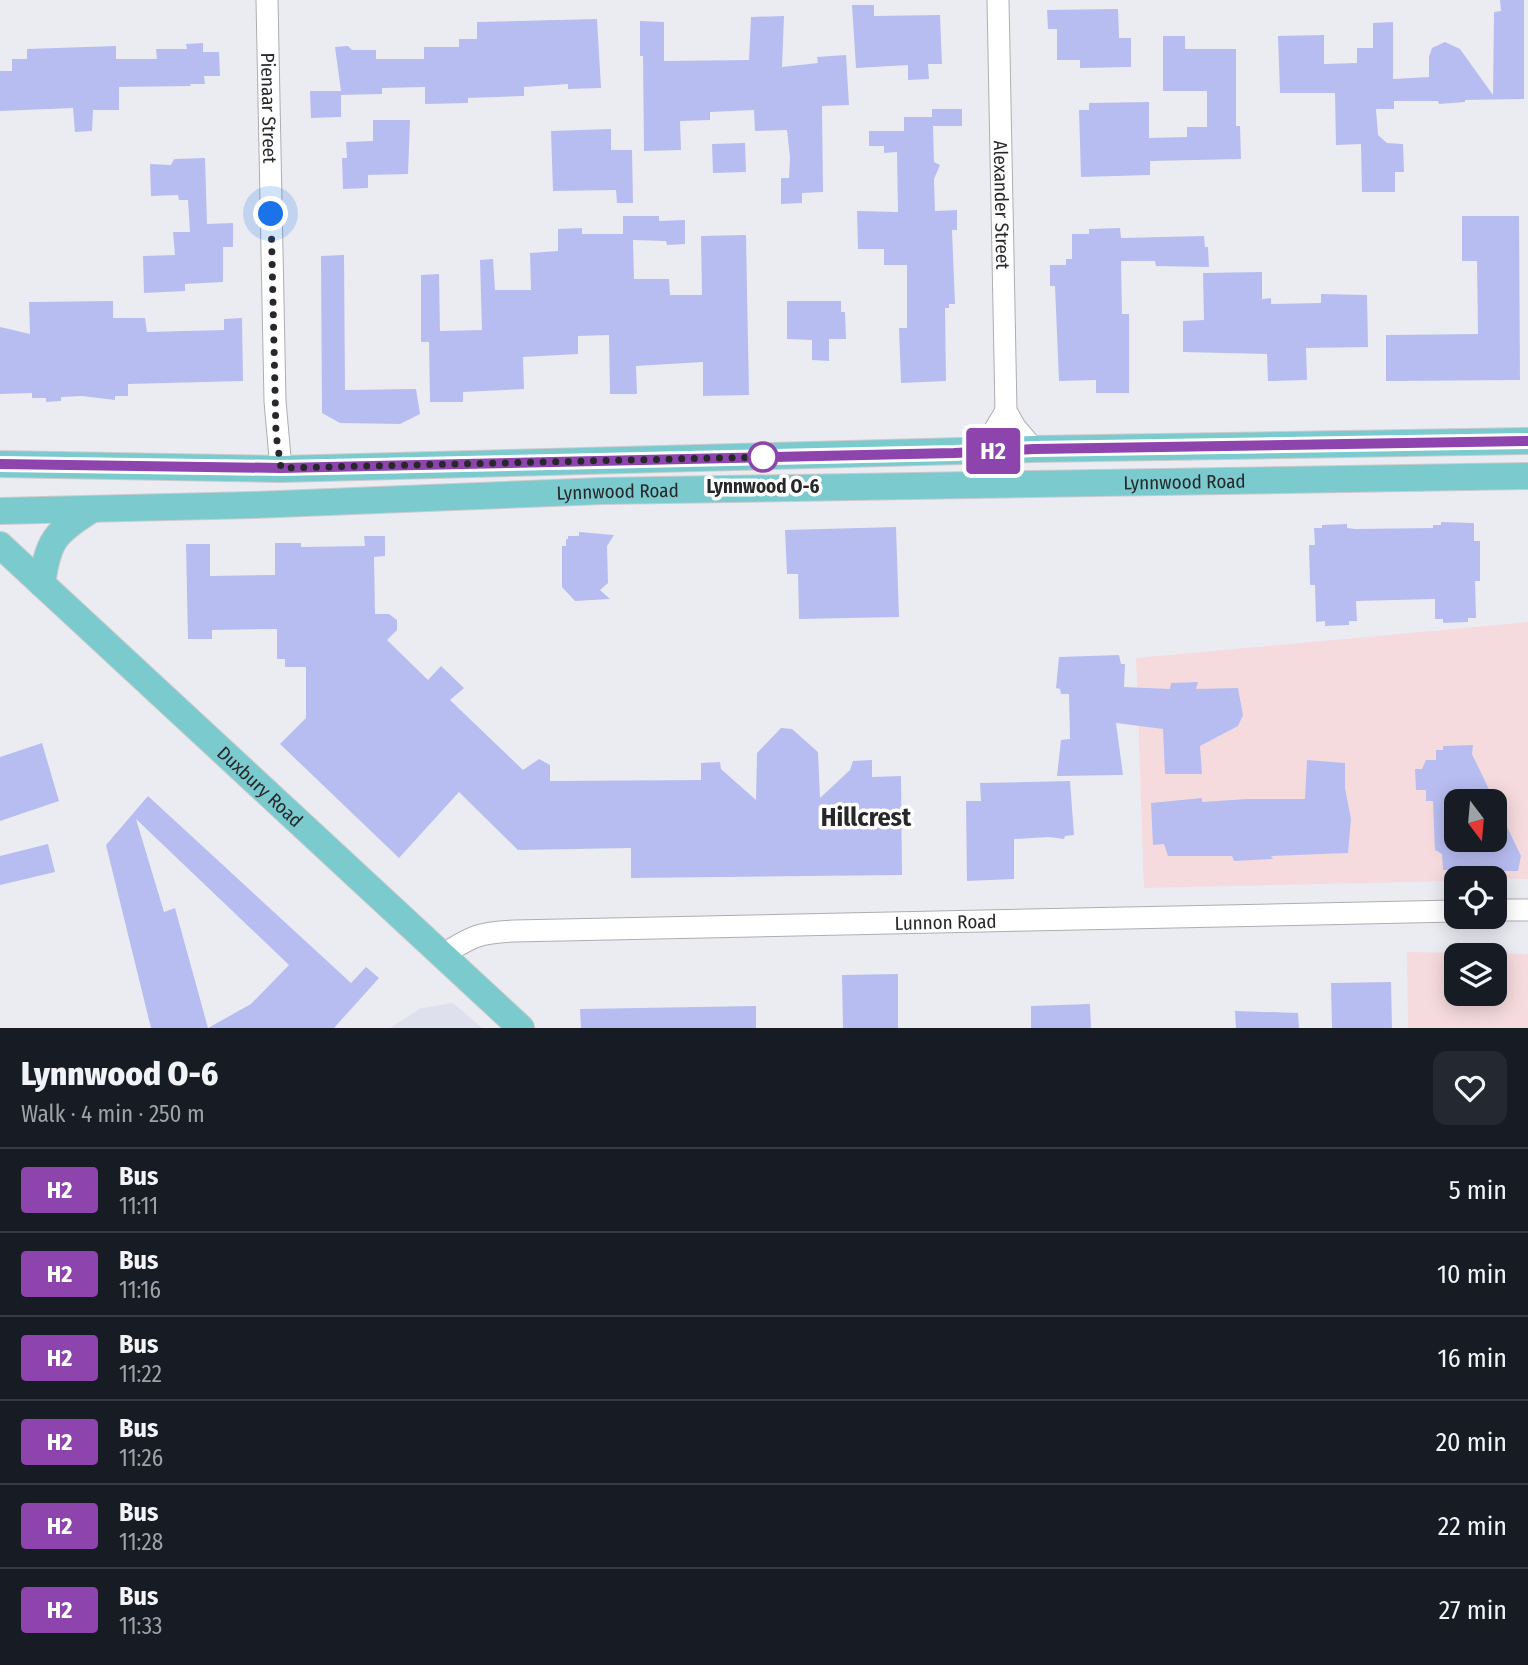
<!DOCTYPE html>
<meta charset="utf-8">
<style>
body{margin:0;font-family:"Fira Sans Condensed",sans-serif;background:#242831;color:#f1f3f6;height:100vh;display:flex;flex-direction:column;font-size:26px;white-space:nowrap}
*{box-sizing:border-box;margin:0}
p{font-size:23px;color:#9ea1a6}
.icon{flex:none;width:38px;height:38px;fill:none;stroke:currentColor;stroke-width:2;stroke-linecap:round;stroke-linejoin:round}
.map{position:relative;height:1028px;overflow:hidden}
.sheet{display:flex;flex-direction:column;background:#171b24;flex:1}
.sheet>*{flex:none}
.badge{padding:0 14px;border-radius:5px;font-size:24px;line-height:46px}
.needle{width:46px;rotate:164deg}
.buttons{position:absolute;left:1444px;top:789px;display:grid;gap:14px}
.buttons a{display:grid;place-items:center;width:63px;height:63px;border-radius:14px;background:#171b24;box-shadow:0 4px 18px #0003;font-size:35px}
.you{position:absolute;width:35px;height:35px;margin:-18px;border:5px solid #fff;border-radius:50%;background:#1a73e8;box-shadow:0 0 0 10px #1a73e833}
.map>.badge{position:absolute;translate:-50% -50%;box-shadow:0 0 0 4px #fff}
.round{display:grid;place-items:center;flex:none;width:74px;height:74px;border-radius:14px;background:#242831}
.summary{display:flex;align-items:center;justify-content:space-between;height:119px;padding:0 21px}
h1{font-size:33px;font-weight:800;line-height:52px}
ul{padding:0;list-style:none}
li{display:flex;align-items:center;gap:21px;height:84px;padding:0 21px;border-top:2px solid #363941}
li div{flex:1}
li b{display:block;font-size:26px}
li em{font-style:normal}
li .badge{min-width:77px;font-weight:700;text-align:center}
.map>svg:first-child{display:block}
.commercial{fill:#f6dbde;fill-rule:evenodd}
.built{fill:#dee0ed}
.building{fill:#b8bdf1;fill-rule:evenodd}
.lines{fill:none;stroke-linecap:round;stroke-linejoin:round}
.minor-casing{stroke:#adaeb3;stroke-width:23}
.major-casing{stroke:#cbcbcc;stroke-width:28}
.minor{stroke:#fff;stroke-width:21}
.major{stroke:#7acace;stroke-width:26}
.line-casing{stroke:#fff;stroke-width:16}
.line{stroke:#8e44ad;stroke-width:10}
.walk{stroke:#27282a;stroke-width:7;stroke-dasharray:0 12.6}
.stop-dot{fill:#fff;stroke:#8e44ad;stroke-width:3.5}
.labels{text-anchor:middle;stroke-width:7;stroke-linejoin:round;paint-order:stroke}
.street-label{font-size:19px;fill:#27282a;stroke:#fff}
.stop-label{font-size:19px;font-weight:bold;fill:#27282a;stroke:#fff}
.district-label{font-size:26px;font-weight:bold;fill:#27282a;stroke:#fff}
</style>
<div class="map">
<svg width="1528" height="1028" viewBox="0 0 1528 1028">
<rect width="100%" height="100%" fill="#ebecf2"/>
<g class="commercial">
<path d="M 1528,622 L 1528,879 L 1456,878 L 1456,881 L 1144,888 L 1136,658 ZM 1456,802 L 1494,802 L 1494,840 L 1456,840 Z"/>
<path d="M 1407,952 L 1528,954 L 1528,1028 L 1408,1028 ZM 1456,956 L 1494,956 L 1494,994 L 1456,994 Z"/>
</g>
<polygon class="built" points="453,1003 482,1028 390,1028 421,1008"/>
<g class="building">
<polygon points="1500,0 1524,0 1524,99 1465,100 1465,102 1439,104 1438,101 1394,101 1394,109 1376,109 1378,135 1387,143 1403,144 1404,172 1395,172 1395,192 1362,192 1361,144 1336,145 1335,93 1280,93 1278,36 1324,35 1324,64 1357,63 1357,48 1373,48 1373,23 1393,22 1393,79 1429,77 1429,57 1432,48 1445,42 1460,49 1493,95 1494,12 1501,11"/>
<polygon points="852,5 874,5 874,16 940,15 942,64 928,64 929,79 908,80 908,65 856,68"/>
<polygon points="1118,9 1119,38 1131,38 1131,67 1080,68 1080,60 1057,60 1057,29 1048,29 1047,10"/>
<polygon points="784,16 782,67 818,63 817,57 846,55 849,105 822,106 823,192 802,193 802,203 781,204 781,178 789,178 790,157 787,130 755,131 754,110 710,112 710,120 680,121 681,150 644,151 643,56 640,56 640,21 664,22 664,61 749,60 751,17"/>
<polygon points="597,19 601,88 568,89 568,84 524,87 524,96 468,98 468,103 425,104 425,87 382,88 382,94 341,95 341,117 311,118 310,91 341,91 335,47 348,46 352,50 376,50 376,59 424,59 424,47 459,47 459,39 477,39 477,22"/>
<polygon points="1163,36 1185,36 1185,49 1236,49 1236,126 1240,126 1241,159 1150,161 1150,175 1081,177 1079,110 1089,110 1089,103 1149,102 1149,138 1187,137 1187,127 1207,127 1207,91 1163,91"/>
<polygon points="203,43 203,52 219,52 220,76 204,76 205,84 190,84 191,86 119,87 119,110 93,110 92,131 75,132 73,108 0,111 0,71 12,71 12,59 27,59 27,49 116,46 116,59 157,59 156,49 187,49 186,44"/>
<polygon points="932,109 962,109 962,126 933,126 934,162 940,165 934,179 935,211 957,210 957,230 952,230 955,304 949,304 949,308 945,308 946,381 901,383 899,328 907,328 907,265 884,265 884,249 858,249 857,211 898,212 897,152 884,153 884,146 869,146 869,131 904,131 904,117 932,117"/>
<polygon points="373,120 410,120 408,174 368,175 368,188 343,189 342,158 347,158 346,142 373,141"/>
<polygon points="611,129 611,150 632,150 633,203 617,203 616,190 553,191 551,131"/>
<polygon points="745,143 746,172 713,173 712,144"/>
<polygon points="205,158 207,224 233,223 233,247 223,247 223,282 185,284 185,291 144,293 143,256 175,255 173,232 190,232 188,200 179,200 178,195 151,196 150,164 171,165 174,159"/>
<polygon points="623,216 659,216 659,221 685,220 685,244 667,245 666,241 633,240 634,279 669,279 670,295 702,295 701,236 746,235 749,395 703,396 703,362 636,366 637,394 610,394 609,335 578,336 578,354 523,357 524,389 463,392 463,402 430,402 429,342 421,342 421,275 439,274 440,331 482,330 480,260 493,259 495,290 531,290 530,253 558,251 558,229 582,228 582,234 623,234"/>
<polygon points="1462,216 1519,216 1520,380 1386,381 1386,335 1478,334 1477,261 1462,261"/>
<polygon points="1120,228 1121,238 1204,236 1205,247 1208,247 1209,267 1156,266 1155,261 1121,261 1122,314 1129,314 1129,393 1096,393 1096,380 1059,381 1055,286 1050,286 1050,265 1066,265 1066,259 1072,259 1072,234 1089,234 1089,229"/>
<polygon points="344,255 345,390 416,389 420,414 400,424 340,423 322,413 321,256"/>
<polygon points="1262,272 1262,299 1271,298 1271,304 1321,303 1321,294 1367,295 1368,347 1306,348 1307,380 1268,381 1267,354 1183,352 1183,321 1204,320 1203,273"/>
<polygon points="113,301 113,318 145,318 147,332 224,330 224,319 242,318 243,381 128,384 128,396 115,396 115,400 82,396 61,397 61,401 46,402 46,398 32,398 32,393 0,394 0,327 30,334 29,302"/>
<polygon points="787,301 841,301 841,312 845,312 846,339 829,339 829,361 812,360 812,340 787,339"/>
<polygon points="1441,522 1474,523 1474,541 1480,541 1480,581 1475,581 1476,618 1468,618 1468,622 1443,623 1443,619 1435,619 1435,599 1356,601 1357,621 1349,621 1349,625 1325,626 1325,621 1316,622 1315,585 1310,585 1309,545 1315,545 1314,528 1322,528 1322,525 1347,524 1347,528 1355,529 1433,528 1433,525 1441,525"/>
<polygon points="896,527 899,617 799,619 798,574 787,574 785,530"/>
<polygon points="579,532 614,535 607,546 608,583 600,590 610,599 575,601 562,587 562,546 566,546 566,539 568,539 568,536 579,536"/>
<polygon points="364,536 385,536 385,556 374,557 375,614 389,614 397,620 397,630 387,640 428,680 441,666 464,688 450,700 523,770 539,759 550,765 550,781 701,780 701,763 720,762 721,769 756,800 757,753 781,728 792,729 818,752 820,798 850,770 853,761 872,760 872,777 901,776 902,875 631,878 631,848 518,850 459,792 399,858 280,744 306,718 306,667 285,667 285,659 277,659 277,629 212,630 212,639 188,639 186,544 210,544 210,576 275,575 275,543 301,543 301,547 365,546"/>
<polygon points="1119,655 1121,664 1125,664 1124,687 1170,689 1171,683 1198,682 1196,689 1238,688 1243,715 1238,726 1200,746 1202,774 1165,774 1163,729 1116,723 1123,775 1057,776 1061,740 1070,739 1069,694 1061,694 1060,689 1056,688 1059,657"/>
<polygon points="42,743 59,801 0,821 0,757"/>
<path d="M 1473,745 L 1472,754 L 1521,856 L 1518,871 L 1502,871 L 1500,867 L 1463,866 L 1463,870 L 1443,870 L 1442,854 L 1435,850 L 1433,801 L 1426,801 L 1426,790 L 1416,790 L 1415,769 L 1422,769 L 1426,760 L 1436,760 L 1436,750 L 1443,750 L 1443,746 ZM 1456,802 L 1494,802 L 1494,840 L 1456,840 Z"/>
<polygon points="1307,760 1345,763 1345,788 1351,819 1348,853 1271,856 1273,859 1234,861 1232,856 1168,856 1164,844 1153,845 1151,803 1202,798 1202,802 1247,799 1305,799"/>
<polygon points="1070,781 1074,835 1065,836 1064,839 1049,837 1014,839 1014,879 967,881 966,801 981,801 980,783"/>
<path d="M 148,796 L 351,983 L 366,967 L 379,978 L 334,1028 L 151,1028 L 106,845 ZM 136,819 L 289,965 L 251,1004 L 208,1028 L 175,908 L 164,912 Z"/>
<polygon points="48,844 55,872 0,885 0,856"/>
<polygon points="898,974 898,1028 843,1028 842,975"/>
<polygon points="1391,982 1392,1028 1332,1028 1331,983"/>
<polygon points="1090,1004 1091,1028 1031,1028 1031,1006"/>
<polygon points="756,1006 756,1028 581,1028 580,1009"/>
<polygon points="1235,1011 1298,1013 1299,1028 1236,1028"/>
</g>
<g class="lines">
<defs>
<g id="minor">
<path id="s1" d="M 267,0 L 275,401 L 281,469"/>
<path id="s2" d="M 998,0 L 1006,411 L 1015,427 L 1034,449"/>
<polyline points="977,451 994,431 1006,411"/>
<polyline points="1494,910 1528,910"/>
<path id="s3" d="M 442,955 C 471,937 479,932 514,931 L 1456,911"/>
</g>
<g id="major">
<polyline points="0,464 281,469 1034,449 1528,441"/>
<path id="s4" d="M 0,511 L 253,505 L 602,491 L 1528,476"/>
<path id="s5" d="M 0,545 L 521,1028"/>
<path d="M 42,584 C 48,541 54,533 91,510"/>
</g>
</defs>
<use href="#minor" class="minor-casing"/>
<use href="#major" class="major-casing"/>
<use href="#minor" class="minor"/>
<use href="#major" class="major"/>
</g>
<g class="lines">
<defs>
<polyline id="line" points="0,464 281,468 954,453 1034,449 1528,441"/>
</defs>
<use href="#line" class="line-casing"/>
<use href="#line" class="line"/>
<polyline class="walk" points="271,214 276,434 281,468 763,457"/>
</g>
<circle class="stop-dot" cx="763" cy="457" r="14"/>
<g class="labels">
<g class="street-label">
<text dy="7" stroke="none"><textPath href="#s1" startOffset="108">Pienaar Street</textPath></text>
<text dy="7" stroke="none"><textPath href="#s2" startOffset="205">Alexander Street</textPath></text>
<text dy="7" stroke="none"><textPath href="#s4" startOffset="1185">Lynnwood Road</textPath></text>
<text dy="7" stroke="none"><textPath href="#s4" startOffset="618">Lynnwood Road</textPath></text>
<text dy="7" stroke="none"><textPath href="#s5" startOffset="355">Duxbury Road</textPath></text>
<text dy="7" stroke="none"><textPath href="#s3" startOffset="509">Lunnon Road</textPath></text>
</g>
<g class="stop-label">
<text x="763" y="493">Lynnwood O-6</text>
</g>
<g class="district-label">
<text x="866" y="826">Hillcrest</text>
</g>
</g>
</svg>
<div class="buttons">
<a><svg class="needle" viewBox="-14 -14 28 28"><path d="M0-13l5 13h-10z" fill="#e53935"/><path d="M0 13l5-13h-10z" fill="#9ea1a6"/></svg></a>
<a><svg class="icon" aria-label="locate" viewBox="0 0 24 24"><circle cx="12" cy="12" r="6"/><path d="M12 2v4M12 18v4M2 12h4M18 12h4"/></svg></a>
<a><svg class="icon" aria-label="layers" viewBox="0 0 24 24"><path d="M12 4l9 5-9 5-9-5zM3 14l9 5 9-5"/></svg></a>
</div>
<div class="you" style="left:271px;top:214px"></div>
<b class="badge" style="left:993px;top:451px;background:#8e44ad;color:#fff">H2</b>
</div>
<section class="sheet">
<div class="summary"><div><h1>Lynnwood O-6</h1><p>Walk · 4 min · 250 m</p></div><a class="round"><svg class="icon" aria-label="heart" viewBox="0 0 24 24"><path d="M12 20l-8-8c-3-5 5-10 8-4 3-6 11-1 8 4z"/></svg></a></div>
<ul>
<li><span class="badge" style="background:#8e44ad;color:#fff">H2</span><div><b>Bus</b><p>11:11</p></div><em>5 min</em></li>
<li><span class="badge" style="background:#8e44ad;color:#fff">H2</span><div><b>Bus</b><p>11:16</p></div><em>10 min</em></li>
<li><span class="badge" style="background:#8e44ad;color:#fff">H2</span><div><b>Bus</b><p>11:22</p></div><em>16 min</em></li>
<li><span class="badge" style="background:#8e44ad;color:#fff">H2</span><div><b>Bus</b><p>11:26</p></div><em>20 min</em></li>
<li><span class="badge" style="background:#8e44ad;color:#fff">H2</span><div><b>Bus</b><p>11:28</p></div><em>22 min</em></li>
<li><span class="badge" style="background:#8e44ad;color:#fff">H2</span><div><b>Bus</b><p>11:33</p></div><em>27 min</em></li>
</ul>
</section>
